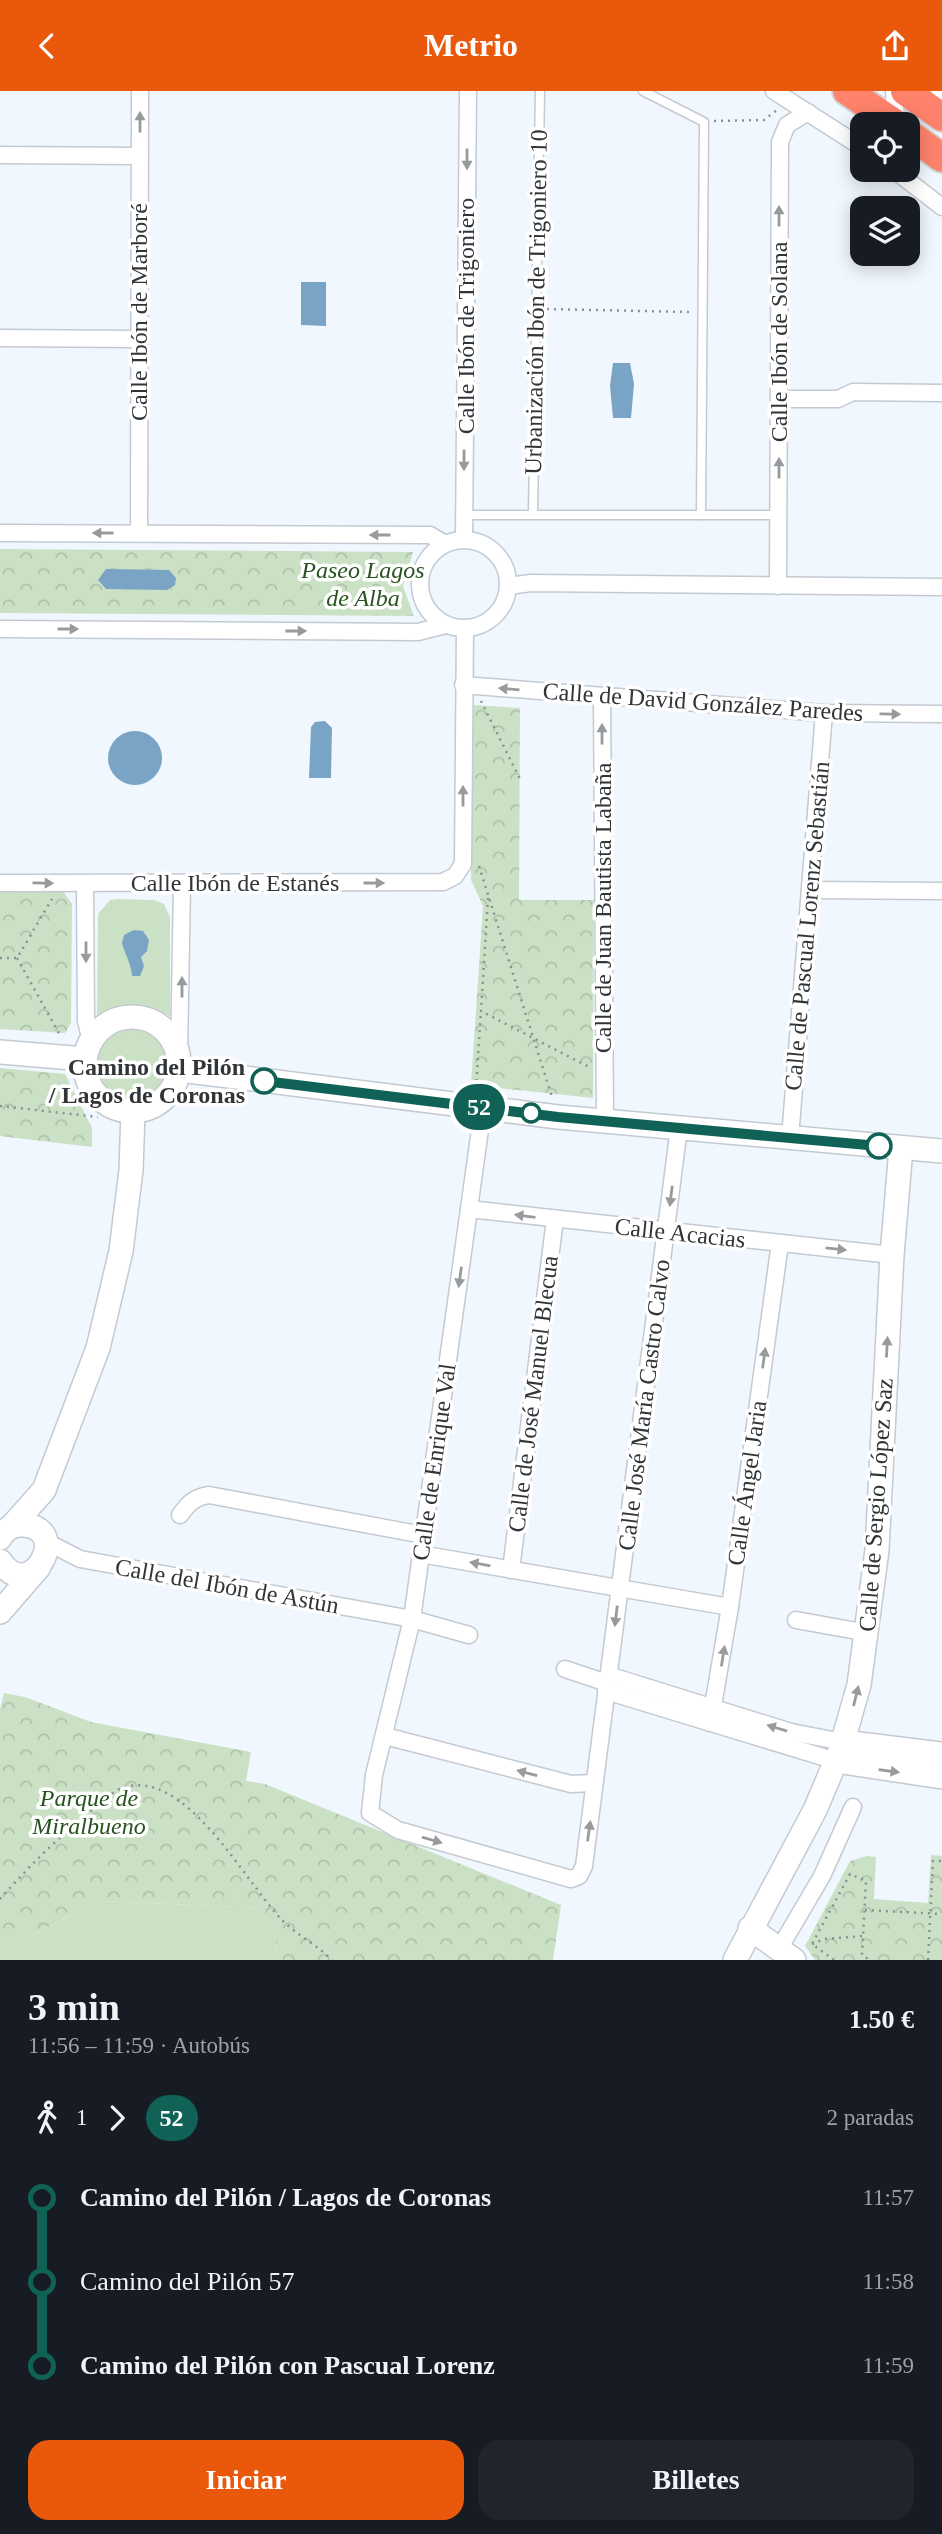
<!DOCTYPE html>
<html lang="es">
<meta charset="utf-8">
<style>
body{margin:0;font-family:Georgia,serif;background:#20242c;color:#f1f3f6;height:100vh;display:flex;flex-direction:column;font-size:26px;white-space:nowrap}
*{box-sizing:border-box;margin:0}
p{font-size:23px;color:#9ea1a6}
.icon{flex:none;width:38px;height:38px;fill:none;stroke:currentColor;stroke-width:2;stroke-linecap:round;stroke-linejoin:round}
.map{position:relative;height:1869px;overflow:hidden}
.side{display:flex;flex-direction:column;background:#171b24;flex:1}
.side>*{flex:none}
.badge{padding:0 14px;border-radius:23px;font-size:24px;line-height:46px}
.buttons{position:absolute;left:850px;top:21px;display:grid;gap:14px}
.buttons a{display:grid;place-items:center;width:70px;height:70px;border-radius:14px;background:#171b24;box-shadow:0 4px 18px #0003;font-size:35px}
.map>.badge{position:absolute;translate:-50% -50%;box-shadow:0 0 0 4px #fff}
.legs{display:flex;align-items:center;gap:10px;height:77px;padding:0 28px;font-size:23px}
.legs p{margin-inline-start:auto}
.overview{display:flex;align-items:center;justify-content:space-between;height:119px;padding:0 28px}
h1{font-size:38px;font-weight:800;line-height:52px}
.cta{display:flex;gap:14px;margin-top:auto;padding:14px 28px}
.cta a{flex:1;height:80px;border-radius:21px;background:#ea580c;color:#fff;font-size:28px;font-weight:800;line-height:80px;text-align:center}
.cta a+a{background:#20242c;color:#f1f3f6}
ul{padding:0 28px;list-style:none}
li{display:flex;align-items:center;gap:24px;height:84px;font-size:26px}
li i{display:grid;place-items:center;width:10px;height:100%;margin:0 9px;background:currentColor}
li i::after{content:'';width:18px;height:18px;margin:-9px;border:5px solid;border-radius:50%;background:#171b24}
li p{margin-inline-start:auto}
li:first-child i{background:linear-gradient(#0000 50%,currentColor 0)}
li:last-child i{background:linear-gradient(currentColor 50%,#0000 0)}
header{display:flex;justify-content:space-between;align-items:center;height:91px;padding:0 28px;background:#ea580c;color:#fff;font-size:32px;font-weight:800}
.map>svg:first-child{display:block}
.green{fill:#cae1c5}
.park{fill:url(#park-crowns)}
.water{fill:#7aa4c5}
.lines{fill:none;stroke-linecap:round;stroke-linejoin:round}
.lane-casing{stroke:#c3cad1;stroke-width:11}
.street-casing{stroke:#c3cad1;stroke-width:19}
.secondary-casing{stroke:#c3cad1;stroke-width:26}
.highway-casing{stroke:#d2d3d3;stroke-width:32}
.path{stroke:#8c9095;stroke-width:2.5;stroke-dasharray:2 5;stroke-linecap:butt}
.lane{stroke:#fff;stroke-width:8}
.street{stroke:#fff;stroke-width:16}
.secondary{stroke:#fff;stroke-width:23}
.highway{stroke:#ff836c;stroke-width:28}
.oneway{fill:#989a9c}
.line-1-casing{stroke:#fff;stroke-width:16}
.line-1{stroke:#0f6255;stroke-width:10}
.stop-1-dot{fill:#fff;stroke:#0f6255;stroke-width:3.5}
.labels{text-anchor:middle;stroke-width:7;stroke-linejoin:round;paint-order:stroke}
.street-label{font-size:24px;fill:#323538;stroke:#fff}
.park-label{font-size:24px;font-style:italic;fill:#27531e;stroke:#fff}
.stop-label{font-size:24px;font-weight:bold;fill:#323538;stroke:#fff;text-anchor:end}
</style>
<header><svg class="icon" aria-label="back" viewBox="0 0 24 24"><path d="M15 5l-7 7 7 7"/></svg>Metrio<svg class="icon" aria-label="share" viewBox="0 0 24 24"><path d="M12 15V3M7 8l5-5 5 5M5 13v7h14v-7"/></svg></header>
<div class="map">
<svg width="942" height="1869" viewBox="0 0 942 1869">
<defs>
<pattern id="park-crowns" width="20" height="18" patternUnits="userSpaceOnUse" patternTransform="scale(1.75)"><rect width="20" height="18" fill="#cae1c5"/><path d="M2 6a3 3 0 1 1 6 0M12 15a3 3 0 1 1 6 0" fill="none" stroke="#aec2aa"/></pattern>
</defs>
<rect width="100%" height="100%" fill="#f1f7fe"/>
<g class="green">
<path d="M 117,808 L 154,809 L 164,813 L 170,826 L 170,925 C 145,913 122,912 97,926 L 98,823 L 110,809 Z"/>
<circle cx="132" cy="975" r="39"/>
<polygon points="100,1810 262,1817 276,1840 275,1869 0,1869 0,1860"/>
</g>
<g class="park">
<polygon points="0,458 413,461 403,495 414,525 0,522"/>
<polygon points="473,614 520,617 519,809 594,809 593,1007 471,994 483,815 471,789"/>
<polygon points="0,799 63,800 72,813 71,932 65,942 0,938"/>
<polygon points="0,977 65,983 92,1037 92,1056 0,1045"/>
<polygon points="4,1602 25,1606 91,1631 251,1661 246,1690 265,1693 561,1814 553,1869 275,1869 276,1840 261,1836 262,1817 100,1810 0,1860 0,1618"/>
<polygon points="931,1764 942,1765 942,1869 815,1869 805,1855 850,1770 867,1765 876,1766 874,1808 928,1812"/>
</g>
<g class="water">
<polygon points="301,191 326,191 326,235 301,234"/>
<polygon points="613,272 630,272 634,293 631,327 613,327 610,295"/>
<polygon points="106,478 169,479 176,487 175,494 167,499 106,498 98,489"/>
<polygon points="325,630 332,637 331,687 309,687 311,636 315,631"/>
<circle cx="135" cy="667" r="27"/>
<path d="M 134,839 L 143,840 L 149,849 L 147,860 L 141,866 L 144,875 L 140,885 L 132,885 C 132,874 125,864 122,852 L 124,844 Z"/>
</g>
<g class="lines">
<defs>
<g id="lane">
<polyline points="643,0 704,31 701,424"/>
<polyline points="533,422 540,0"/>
<polyline points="464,424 779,424"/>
</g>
<g id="street">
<polyline points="774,0 863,57"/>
<polyline points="894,0 896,33"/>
<polyline points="940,0 942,1"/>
<polyline points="0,64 140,65"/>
<polyline points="894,79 942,116"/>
<polyline points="0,247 138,248"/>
<polyline points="779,308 838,308 853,301 942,302"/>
<polyline points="0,442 430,444 445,453"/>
<polyline points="139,442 140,0"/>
<polyline points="464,449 468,0"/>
<circle cx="464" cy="493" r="44"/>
<polyline points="508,495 531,492 942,496"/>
<polyline points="778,495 780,51 787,34 808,21"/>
<polyline points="0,538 418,541 446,534"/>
<polyline points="463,594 824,622 942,623"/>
<polyline points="602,605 605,1029"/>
<polyline points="0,792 443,791 455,785 463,773 465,537"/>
<polyline points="85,793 86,930 91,950"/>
<polyline points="810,799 942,800"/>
<polyline points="179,964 182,793"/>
<polyline points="483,1017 412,1528 374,1684 370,1722 398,1739 571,1788 579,1785 584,1775 679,1037"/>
<polyline points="790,1047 824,622"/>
<polyline points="469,1118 892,1164"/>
<path d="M 180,1424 C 188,1413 194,1406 209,1404 L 423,1444"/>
<polyline points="45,1450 80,1468 412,1528 469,1544"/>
<polyline points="420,1463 730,1516"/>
<polyline points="511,1479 555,1128"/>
<polyline points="796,1529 868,1542"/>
<polyline points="565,1578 607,1592"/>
<polyline points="608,1584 791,1641 843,1651"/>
<polyline points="606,1600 836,1670"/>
<polyline points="710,1632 730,1516 780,1152"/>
<polyline points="385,1645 571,1693 593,1692"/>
<polyline points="779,1858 822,1785 853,1716"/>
</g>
<g id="secondary">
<circle cx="132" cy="973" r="47"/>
<polyline points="0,961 85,968"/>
<polyline points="180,979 558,1026 942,1060"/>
<polyline points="12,1435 44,1399 98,1257 121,1160 131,1079 133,1021"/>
<path d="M 0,1447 C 5,1438 13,1433 23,1434 C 74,1437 30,1515 0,1470"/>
<polyline points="0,1521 39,1476"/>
<polyline points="843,1651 942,1663"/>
<polyline points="836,1670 942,1686"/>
<polyline points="750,1837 794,1869"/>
<polyline points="735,1869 815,1719 840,1660 859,1594 877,1459 892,1164 901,1057"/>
</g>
<g id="highway">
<polyline points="847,0 896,33"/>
<polyline points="905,0 942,26"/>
<polyline points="908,42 942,67"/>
</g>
</defs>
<use href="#lane" class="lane-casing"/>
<use href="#street" class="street-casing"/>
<use href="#secondary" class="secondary-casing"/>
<use href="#highway" class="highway-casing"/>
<g class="path">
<polyline points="714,30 764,29 777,19"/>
<polyline points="547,218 690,221"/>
<polyline points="481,610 520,688"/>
<polyline points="479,775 552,1006"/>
<polyline points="488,807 481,920 589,976"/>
<polyline points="0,867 17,867 52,808"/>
<polyline points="17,867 61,946"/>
<polyline points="476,997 481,920"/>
<polyline points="0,1015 98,1026"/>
<path d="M 0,1808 C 30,1774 61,1744 96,1716 C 104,1710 113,1700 122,1697 C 185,1675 245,1791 282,1829 C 297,1844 317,1854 332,1869"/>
<polyline points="865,1819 942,1823"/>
<polyline points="812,1853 824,1848 863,1845"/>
<polyline points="834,1869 812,1853 850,1783 866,1790 862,1864 870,1869"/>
<polyline points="928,1869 933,1770 942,1770"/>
</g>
<use href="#lane" class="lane"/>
<use href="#street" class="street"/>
<use href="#secondary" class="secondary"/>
<use href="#highway" class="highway"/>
</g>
<defs><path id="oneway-solid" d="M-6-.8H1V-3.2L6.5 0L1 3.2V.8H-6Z" transform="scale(1.75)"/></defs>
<g class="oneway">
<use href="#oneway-solid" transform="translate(140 31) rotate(-90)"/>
<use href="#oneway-solid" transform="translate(467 68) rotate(90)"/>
<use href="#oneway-solid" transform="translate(779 125) rotate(-90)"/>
<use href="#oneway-solid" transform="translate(464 369) rotate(90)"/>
<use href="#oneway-solid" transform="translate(779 377) rotate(-90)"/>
<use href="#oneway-solid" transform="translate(103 442) rotate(-180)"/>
<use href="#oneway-solid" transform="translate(380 444) rotate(-180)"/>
<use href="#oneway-solid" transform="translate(68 538)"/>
<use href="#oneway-solid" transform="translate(296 540)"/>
<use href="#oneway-solid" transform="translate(509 598) rotate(-175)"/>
<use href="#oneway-solid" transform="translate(890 623) rotate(1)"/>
<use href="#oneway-solid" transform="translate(602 643) rotate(-90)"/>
<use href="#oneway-solid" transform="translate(463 705) rotate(-90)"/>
<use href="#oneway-solid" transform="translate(43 792) rotate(1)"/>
<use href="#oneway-solid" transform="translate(374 792)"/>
<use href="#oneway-solid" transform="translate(86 861) rotate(90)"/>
<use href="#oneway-solid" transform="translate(182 896) rotate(-90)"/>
<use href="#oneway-solid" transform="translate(671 1105) rotate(97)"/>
<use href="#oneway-solid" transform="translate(525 1125) rotate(-173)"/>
<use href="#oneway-solid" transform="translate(836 1158) rotate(6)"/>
<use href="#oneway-solid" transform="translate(460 1186) rotate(98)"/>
<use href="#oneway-solid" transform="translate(887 1256) rotate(-87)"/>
<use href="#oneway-solid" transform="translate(764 1267) rotate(-82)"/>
<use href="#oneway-solid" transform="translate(480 1473) rotate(-170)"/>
<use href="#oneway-solid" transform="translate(616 1525) rotate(97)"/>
<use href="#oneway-solid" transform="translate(723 1565) rotate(-81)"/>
<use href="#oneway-solid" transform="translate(856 1605) rotate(-76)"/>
<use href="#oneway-solid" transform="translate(777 1637) rotate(-163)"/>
<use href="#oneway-solid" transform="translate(889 1680) rotate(8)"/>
<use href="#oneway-solid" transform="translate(527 1682) rotate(-165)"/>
<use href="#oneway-solid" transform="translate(589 1740) rotate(-82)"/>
<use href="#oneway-solid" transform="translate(432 1749) rotate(16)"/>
</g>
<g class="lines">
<defs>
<polyline id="line-1" points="264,990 558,1026 879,1055"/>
</defs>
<use href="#line-1" class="line-1-casing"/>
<use href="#line-1" class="line-1"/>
</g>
<g class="stop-1-dot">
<circle cx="264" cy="990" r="12"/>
<circle cx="531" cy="1022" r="9"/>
<circle cx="879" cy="1055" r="12"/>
</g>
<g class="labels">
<g class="street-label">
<text transform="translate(536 211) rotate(-89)" y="8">Urbanización Ibón de Trigoniero 10</text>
<text transform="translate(139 221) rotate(-90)" y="8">Calle Ibón de Marboré</text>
<text transform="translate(466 225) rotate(-90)" y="8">Calle Ibón de Trigoniero</text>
<text transform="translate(779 251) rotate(-90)" y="8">Calle Ibón de Solana</text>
<text transform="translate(703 611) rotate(4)" y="8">Calle de David González Paredes</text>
<text x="235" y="800">Calle Ibón de Estanés</text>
<text transform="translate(603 817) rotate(-90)" y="8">Calle de Juan Bautista Labaña</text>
<text transform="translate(807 835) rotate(-85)" y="8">Calle de Pascual Lorenz Sebastián</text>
<text transform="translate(680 1142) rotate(6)" y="8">Calle Acacias</text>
<text transform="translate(533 1303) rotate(-83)" y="8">Calle de José Manuel Blecua</text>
<text transform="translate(644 1314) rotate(-83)" y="8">Calle José María Castro Calvo</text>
<text transform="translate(434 1371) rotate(-82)" y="8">Calle de Enrique Val</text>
<text transform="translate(747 1392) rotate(-82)" y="8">Calle Ángel Jaria</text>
<text transform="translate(876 1414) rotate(-86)" y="8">Calle de Sergio López Saz</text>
<text transform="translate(227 1495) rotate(10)" y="8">Calle del Ibón de Astún</text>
</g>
<g class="park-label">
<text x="363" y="487">Paseo Lagos<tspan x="363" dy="28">de Alba</tspan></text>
<text x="89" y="1715">Parque de<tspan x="89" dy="28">Miralbueno</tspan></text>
</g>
<g class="stop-label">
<text x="245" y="984">Camino del Pilón<tspan x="245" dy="28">/ Lagos de Coronas</tspan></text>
</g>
</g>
</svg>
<div class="buttons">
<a><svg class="icon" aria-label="locate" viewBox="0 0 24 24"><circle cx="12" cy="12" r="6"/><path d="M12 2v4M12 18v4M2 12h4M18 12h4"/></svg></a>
<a><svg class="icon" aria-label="layers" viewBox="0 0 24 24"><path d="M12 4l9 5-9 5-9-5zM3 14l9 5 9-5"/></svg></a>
</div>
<b class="badge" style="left:479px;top:1016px;background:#0f6255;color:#fff">52</b>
</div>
<section class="side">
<div class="overview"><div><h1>3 min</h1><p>11:56 – 11:59 · Autobús</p></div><b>1.50 €</b></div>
<div class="legs"><svg class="icon" aria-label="walk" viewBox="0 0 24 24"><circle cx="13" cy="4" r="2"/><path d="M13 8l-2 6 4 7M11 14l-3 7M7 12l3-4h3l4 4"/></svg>1<svg class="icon" aria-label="forward" viewBox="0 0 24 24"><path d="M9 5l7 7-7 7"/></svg><b class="badge" style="background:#0f6255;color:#fff">52</b><p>2 paradas</p></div>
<ul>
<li><i style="color:#0f6255"></i><b>Camino del Pilón / Lagos de Coronas</b><p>11:57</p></li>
<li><i style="color:#0f6255"></i><span>Camino del Pilón 57</span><p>11:58</p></li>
<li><i style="color:#0f6255"></i><b>Camino del Pilón con Pascual Lorenz</b><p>11:59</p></li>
</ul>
<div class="cta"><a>Iniciar</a><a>Billetes</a></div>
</section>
